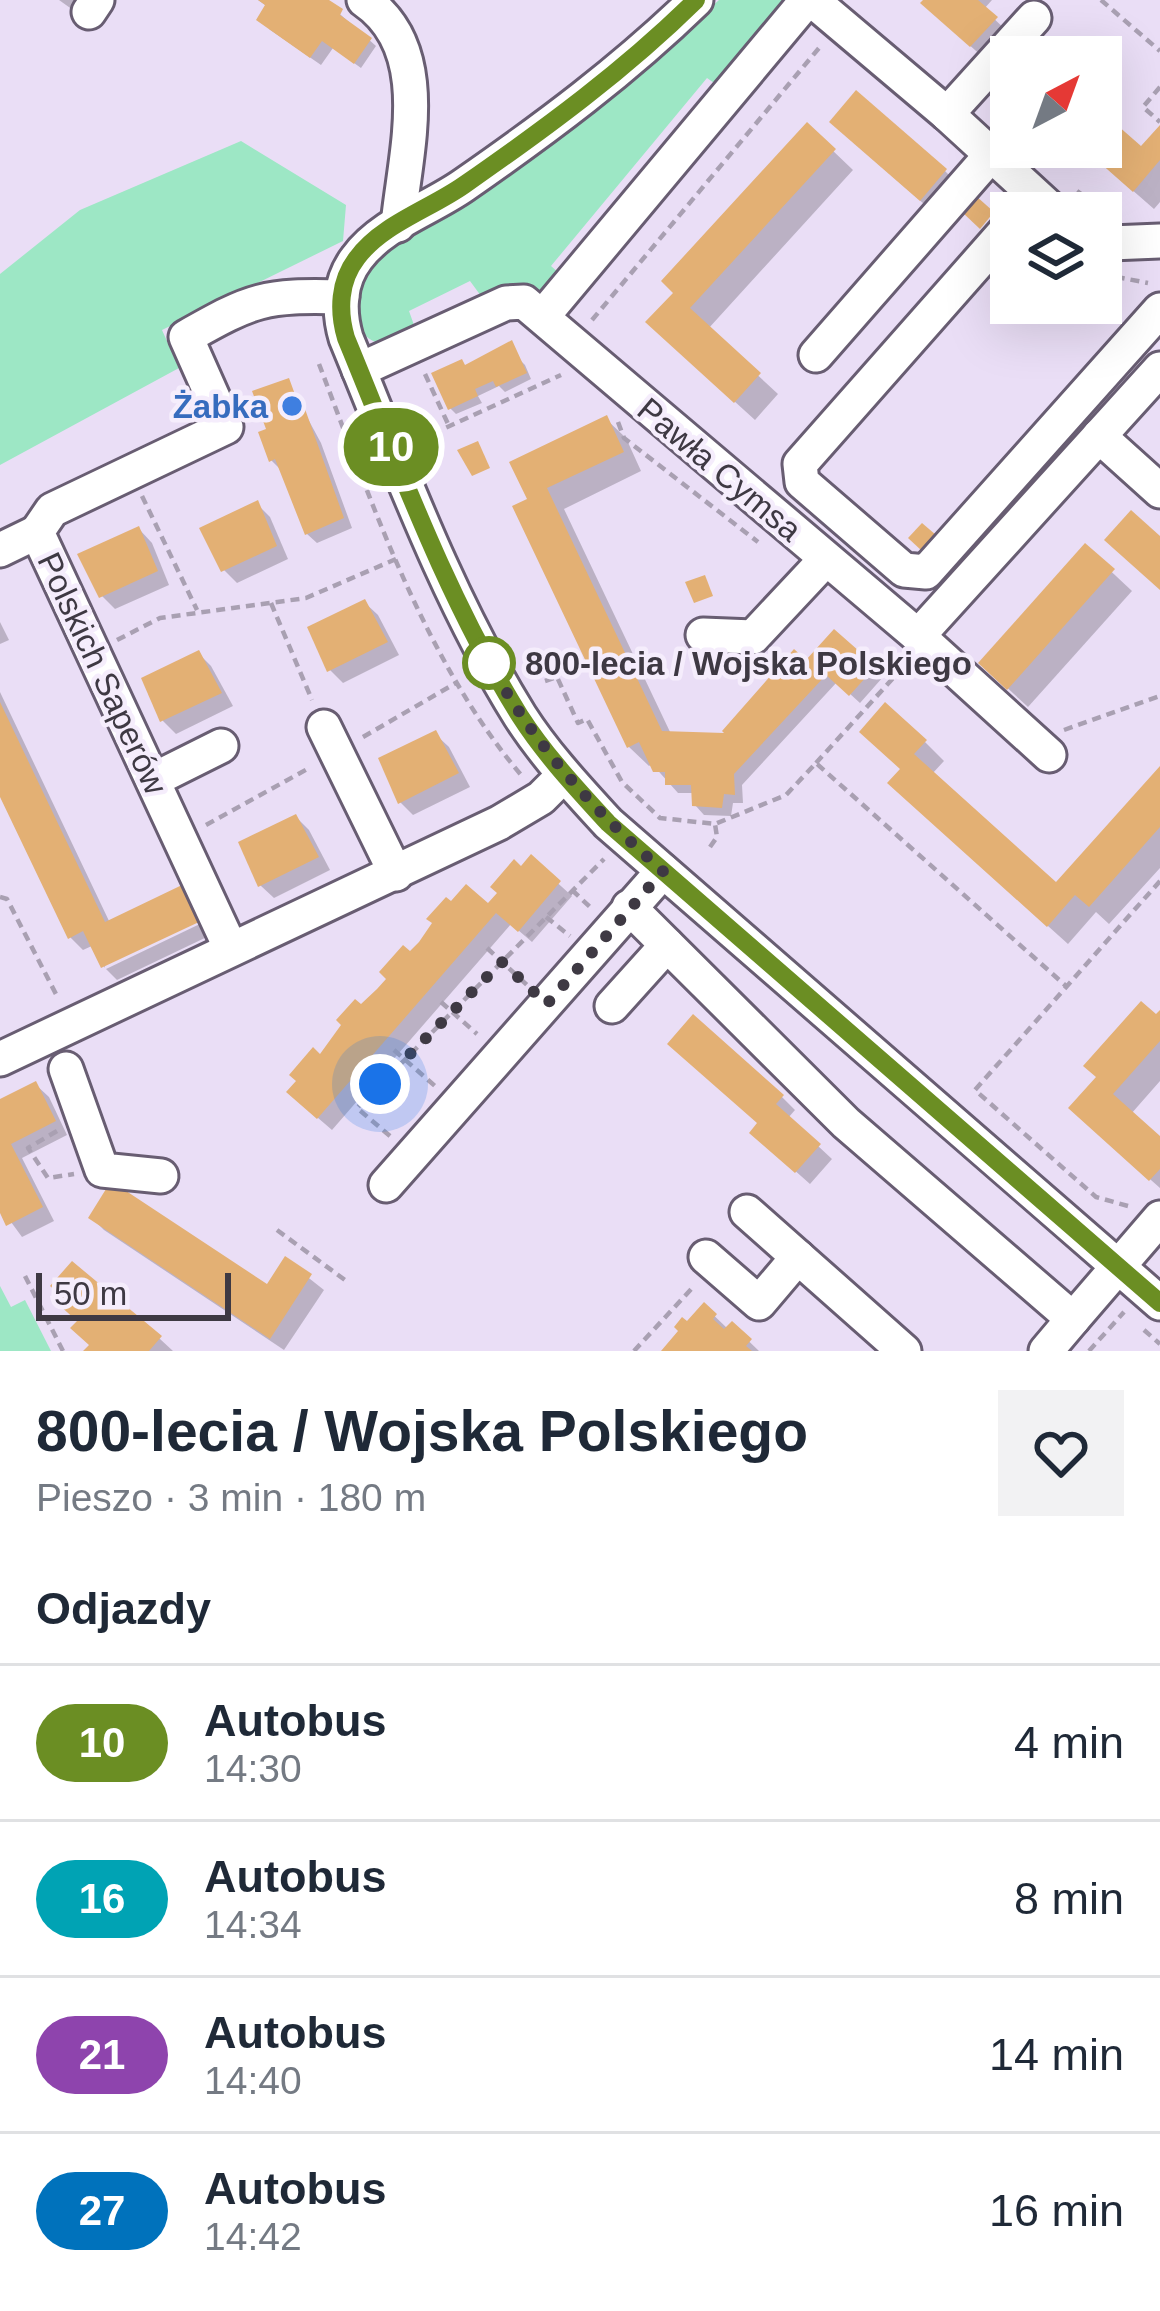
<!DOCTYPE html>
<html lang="pl">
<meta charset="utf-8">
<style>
body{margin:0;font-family:Helvetica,sans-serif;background:#f2f2f3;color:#1f2937;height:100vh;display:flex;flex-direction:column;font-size:45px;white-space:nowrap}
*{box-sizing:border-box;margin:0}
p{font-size:39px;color:#747a83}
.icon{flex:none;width:66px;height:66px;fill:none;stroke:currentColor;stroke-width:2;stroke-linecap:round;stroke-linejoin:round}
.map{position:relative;height:1351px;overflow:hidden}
.panel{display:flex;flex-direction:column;background:#fff;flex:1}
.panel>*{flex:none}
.badge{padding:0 24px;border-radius:39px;font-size:42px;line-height:78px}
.needle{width:78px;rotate:41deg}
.tools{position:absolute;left:990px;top:36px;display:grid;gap:24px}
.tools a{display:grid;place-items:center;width:132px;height:132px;border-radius:0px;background:#fff;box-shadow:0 12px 48px #0002;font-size:60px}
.scale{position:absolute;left:36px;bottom:30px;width:195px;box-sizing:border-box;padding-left:12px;border:6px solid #3e3943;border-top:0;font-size:33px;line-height:42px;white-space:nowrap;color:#3e3943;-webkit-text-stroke:9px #f5edfc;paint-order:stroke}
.you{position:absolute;width:60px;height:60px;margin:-30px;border:9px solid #fff;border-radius:50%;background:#1a73e8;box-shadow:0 0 0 18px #1a73e833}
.map>.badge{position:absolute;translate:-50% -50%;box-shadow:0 0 0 6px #fff}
h2{padding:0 36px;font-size:45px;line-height:108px}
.round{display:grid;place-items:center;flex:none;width:126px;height:126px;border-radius:0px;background:#f2f2f3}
.head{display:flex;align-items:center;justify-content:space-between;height:204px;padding:0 36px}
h1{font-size:57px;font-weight:800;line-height:90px}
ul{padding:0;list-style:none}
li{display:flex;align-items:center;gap:36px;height:156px;padding:0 36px;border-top:3px solid #e0e1e3}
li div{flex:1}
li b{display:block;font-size:45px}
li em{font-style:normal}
li .badge{min-width:132px;font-weight:700;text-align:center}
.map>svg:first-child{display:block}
.green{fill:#9de7c5}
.shadow{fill:#0003}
.building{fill:#e3b074}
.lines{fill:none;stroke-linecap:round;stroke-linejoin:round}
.minor-casing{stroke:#685d72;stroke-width:39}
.path{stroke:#a9a0b2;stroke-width:4.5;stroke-dasharray:9 6;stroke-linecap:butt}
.minor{stroke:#fff;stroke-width:33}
.line-casing{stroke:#fff;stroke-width:27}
.line{stroke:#6b8e23;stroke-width:18}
.walk{stroke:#3e3943;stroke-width:12;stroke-dasharray:0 21.6}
.shop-dot{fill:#3f7fe0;stroke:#f5edfc;stroke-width:4.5}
.stop-dot{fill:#fff;stroke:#6b8e23;stroke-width:6}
.labels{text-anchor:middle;stroke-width:9;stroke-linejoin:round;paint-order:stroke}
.shop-label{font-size:33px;font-weight:bold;fill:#366cbe;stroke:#f5edfc;text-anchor:end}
.street-label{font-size:33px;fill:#3e3943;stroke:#f5edfc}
.stop-label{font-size:33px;font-weight:bold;fill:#3e3943;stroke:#f5edfc;text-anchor:start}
</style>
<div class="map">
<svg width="1160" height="1351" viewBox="0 0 1160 1351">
<rect width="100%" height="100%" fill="#eadef6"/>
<g class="green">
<path d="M 719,0 L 784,0 L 728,68 L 729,81 L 717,85 L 707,78 L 551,266 L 561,275 L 543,293 L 481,296 L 470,281 L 409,311 L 415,328 L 383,344 C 347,338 354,293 371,270 C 402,229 471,200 514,170 C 587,118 653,60 719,0 Z"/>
<polygon points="241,141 346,205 343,241 162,330 179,368 0,465 0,274 80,210"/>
<polygon points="0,1286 11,1307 25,1300 51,1351 0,1351"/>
</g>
<g class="shadow">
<polygon points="59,0 80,0 73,10"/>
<polygon points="258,0 324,0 376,46 361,68 333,48 321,65 269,29 268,7"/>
<polygon points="927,0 992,0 984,9 1015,39 991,64 943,22"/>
<polygon points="1101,115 1142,151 1160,130 1160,202 1154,209 1083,147 1101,147"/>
<polygon points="807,126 853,170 708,329 778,394 755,420 668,341"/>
<polygon points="852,141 945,171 964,190 940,218"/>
<polygon points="507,347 525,365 531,379 505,392 499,386 478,396 482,403 456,414 450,408 466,368"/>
<polygon points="288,382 321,443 352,528 317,543 307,534 281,470 271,460 270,431"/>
<polygon points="606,419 626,438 641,471 564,509 671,734 731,736 806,664 873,668 883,677 860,703 837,682 742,785 743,803 733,803 731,816 704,815 695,805 694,793 678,793 652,764 649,766 629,747 531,501"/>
<polygon points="257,504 270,517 288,559 237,583 224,570"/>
<polygon points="139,529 152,543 169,585 115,609 102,596"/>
<polygon points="1085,547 1132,591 1028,707 1001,682"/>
<polygon points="364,602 378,615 399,655 343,683 330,670"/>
<polygon points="0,622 9,640 0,644"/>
<polygon points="198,653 211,666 233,706 176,734 163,721 145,679"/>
<polygon points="0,692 110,923 181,889 202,917 105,963 105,968 94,945 83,950 70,937 0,790"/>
<polygon points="435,734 449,747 470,787 413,815 400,802"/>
<polygon points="925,742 944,761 932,774 1057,886 1160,771 1160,868 1109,924 1096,912 1068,944 910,802 903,770 882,751"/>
<polygon points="296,817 309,830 330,870 274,898 260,885"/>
<polygon points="531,859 572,896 532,942 511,924 332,1130 303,1105 321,1058 410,955 488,907"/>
<polygon points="204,922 211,935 117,980 106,969"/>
<polygon points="1160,1015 1160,1081 1131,1114 1160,1140 1160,1188 1091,1127"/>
<polygon points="671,1044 782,1097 795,1110 788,1118 832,1159 810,1184 766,1145 760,1124"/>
<polygon points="35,1084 49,1097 67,1135 22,1158 54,1221 22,1237 0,1207 0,1102"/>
<polygon points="91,1217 268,1288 286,1260 324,1290 284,1350 104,1230"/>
<polygon points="73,1265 160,1339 173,1351 87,1351 92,1345 67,1299"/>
<polygon points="704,1306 728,1329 732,1325 759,1351 664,1351"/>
</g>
<g class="building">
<polygon points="258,0 329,0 343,9 340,15 372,38 354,64 322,41 310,58 256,20 265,5"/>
<polygon points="923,0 978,0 998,17 970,47 920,3"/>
<polygon points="856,90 947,169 920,201 829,122"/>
<polygon points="1101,111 1141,146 1160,125 1160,160 1133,192 1082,147 1101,147"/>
<polygon points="807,122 836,149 690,308 761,373 734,403 645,322 673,293 661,281"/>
<polygon points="976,196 994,212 980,229 962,212"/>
<polygon points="512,340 527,373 496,387 493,381 475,389 478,396 448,410 431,373 462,359 465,365"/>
<polygon points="289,378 301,411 305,409 344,518 305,535 275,459 269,462 258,432 266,429 252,391"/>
<polygon points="607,415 624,452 547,488 662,731 724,733 722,731 794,649 806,660 834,629 876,666 849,696 826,675 734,774 735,795 724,794 722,808 692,806 691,785 665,785 665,772 653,772 639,742 627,748 512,506 527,499 509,462"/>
<polygon points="478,441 490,468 472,476 457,450"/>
<polygon points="258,500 277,546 221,572 199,528"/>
<polygon points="1131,510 1160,536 1160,590 1104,540"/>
<polygon points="922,523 936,535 922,551 908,538"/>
<polygon points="139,526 158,571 99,598 77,554"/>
<polygon points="1085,543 1115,569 1007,690 978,663"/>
<polygon points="705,575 713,596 694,603 685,582"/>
<polygon points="365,599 388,642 327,672 307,627"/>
<polygon points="199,650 222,693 160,722 141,678"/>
<polygon points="0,702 105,922 182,885 199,922 101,968 83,931 68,939 0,797"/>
<polygon points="885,702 927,740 914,754 1056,882 1160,766 1160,827 1089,907 1075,895 1047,927 887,783 900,769 859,732"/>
<polygon points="436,730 459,773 398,804 378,758"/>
<polygon points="296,814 319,857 258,887 238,842"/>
<polygon points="531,854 561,881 518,932 496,913 317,1119 286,1092 296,1081 289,1075 313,1047 320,1054 341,1025 336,1020 355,999 361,1004 377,989 386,979 379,972 403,945 410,951 419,942 432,923 426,919 446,897 451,901 466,884 488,903 497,893 490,887 514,859 521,866"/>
<polygon points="1141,1001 1156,1014 1160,1010 1160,1041 1113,1094 1160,1136 1160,1169 1149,1181 1068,1108 1096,1077 1083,1066"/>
<polygon points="693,1014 784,1095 776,1104 821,1144 795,1173 749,1133 757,1123 667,1044"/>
<polygon points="36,1081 56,1121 11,1144 43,1207 6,1226 0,1213 0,1099"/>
<polygon points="111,1181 267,1284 285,1256 312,1274 270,1339 88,1218"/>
<polygon points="72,1261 162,1336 149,1351 83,1351 89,1345 70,1328 77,1321 58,1304 64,1298 50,1286"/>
<polygon points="704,1302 717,1314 713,1319 724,1329 732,1321 752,1339 746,1346 752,1351 661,1351 678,1331 674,1327 682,1317 687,1321"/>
</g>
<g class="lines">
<defs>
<g id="minor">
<path d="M 364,0 C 436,49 405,152 398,225"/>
<path d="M 696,0 C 624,70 546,128 464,185 C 430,209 382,224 357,258 C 339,281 338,311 346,338 C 398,464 447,599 520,716 C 545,755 577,789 608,823 L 1160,1303"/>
<polyline points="812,0 947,114 1055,213"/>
<polyline points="89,12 97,0"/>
<polyline points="947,114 1034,18"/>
<polyline points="1011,225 800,464 802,482 904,570 926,572 1160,310"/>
<polyline points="1101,237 1111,243 1160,241"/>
<polyline points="543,316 807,0"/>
<polyline points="816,355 991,155"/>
<polyline points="359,370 506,303 524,302 918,636 1049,755"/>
<polyline points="1099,436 1160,491"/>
<polyline points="0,550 37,532"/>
<polyline points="703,635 753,637 826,559"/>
<polyline points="918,636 1160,369"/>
<polyline points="324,727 396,874"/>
<polyline points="153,780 221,746"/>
<polyline points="629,907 846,1123 1073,1319 1160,1218"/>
<path d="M 231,949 L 37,532 L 52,510 L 226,427 L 186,337 C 253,299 264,295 342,297"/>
<polyline points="612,1006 667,945"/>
<polyline points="0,1059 499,823 541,798 564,775"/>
<polyline points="66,1069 102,1170 161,1176"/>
<polyline points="386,1185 663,871"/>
<polyline points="747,1212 904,1351"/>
<polyline points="706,1257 759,1303 798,1257"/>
<polyline points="1046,1351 1073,1319"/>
</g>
</defs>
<use href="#minor" class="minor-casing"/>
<g class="path">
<polyline points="1101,0 1160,51"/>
<polyline points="1160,87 1143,107 1160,122"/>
<polyline points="1077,191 1097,206"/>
<polyline points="1101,274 1148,283"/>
<polyline points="592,320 819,48"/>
<path d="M 319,364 C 372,503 425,662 522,776"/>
<polyline points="425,374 448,424"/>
<polyline points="618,422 624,438 758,542"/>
<polyline points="419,440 561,375"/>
<polyline points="142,496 197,610"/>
<polyline points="271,603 312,700"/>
<polyline points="117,640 160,618 306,598 396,559"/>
<polyline points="545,681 557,677 578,723 587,719 622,782 660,818 715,824 786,795 816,763 1066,986"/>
<polyline points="1064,730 1160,696"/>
<polyline points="363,737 456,683"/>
<polyline points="816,763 905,665"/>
<polyline points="206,825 311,767"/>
<polyline points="710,847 717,837 715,824"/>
<polyline points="572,890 590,907"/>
<polyline points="0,897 7,899 58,998"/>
<polyline points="546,917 570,936"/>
<polyline points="487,948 527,985"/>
<polyline points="441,1002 477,1034"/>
<polyline points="394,1050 435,1086"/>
<polyline points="57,1131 28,1148 48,1178 74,1174"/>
<polyline points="390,1136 357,1108 604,859"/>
<polyline points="1128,1206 1096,1197 975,1090 1160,881"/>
<polyline points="277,1230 349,1283"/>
<polyline points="25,1276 63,1351"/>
<polyline points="1144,1330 1160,1344"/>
<polyline points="634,1351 695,1285"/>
<polyline points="1089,1351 1124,1312"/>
</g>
<use href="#minor" class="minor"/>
</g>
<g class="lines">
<defs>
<path id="line" d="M 696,0 C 625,70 546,128 464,185 C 430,209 382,224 357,258 C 339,281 338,311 346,338 C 398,464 447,599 520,716 C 545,755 577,789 608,823 L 1160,1303"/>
</defs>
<use href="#line" class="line-casing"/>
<use href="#line" class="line"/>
<path class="walk" d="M 380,1084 L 502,962 L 547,1004 L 663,871 C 590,807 537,747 489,663"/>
</g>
<circle class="shop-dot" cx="292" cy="406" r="12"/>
<circle class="stop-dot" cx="489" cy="663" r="24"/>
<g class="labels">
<g class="shop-label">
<text x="268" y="418">Żabka</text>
</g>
<g class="street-label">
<text transform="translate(720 469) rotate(40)" y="12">Pawła Cymsa</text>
<text transform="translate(103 673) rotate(65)" y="12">Polskich Saperów</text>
</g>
<g class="stop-label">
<text x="525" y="675">800-lecia / Wojska Polskiego</text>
</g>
</g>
</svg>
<div class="tools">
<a><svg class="needle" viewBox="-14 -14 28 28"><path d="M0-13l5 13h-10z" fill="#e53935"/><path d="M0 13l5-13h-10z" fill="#747a83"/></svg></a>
<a><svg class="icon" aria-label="layers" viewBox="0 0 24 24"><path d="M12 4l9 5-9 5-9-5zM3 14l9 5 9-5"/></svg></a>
</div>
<div class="scale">50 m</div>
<div class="you" style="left:380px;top:1084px"></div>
<b class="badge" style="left:391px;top:447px;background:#6b8e23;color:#fff">10</b>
</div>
<section class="panel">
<div class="head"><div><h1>800-lecia / Wojska Polskiego</h1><p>Pieszo · 3 min · 180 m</p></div><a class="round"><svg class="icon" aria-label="heart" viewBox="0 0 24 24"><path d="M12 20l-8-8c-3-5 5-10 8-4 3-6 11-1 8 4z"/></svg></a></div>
<h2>Odjazdy</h2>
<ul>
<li><span class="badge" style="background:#6b8e23;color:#fff">10</span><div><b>Autobus</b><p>14:30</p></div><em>4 min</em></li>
<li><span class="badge" style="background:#00a3b4;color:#fff">16</span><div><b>Autobus</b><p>14:34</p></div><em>8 min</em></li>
<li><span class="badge" style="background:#8e44ad;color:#fff">21</span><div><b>Autobus</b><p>14:40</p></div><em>14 min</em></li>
<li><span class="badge" style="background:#0072bc;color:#fff">27</span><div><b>Autobus</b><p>14:42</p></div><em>16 min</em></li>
</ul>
</section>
